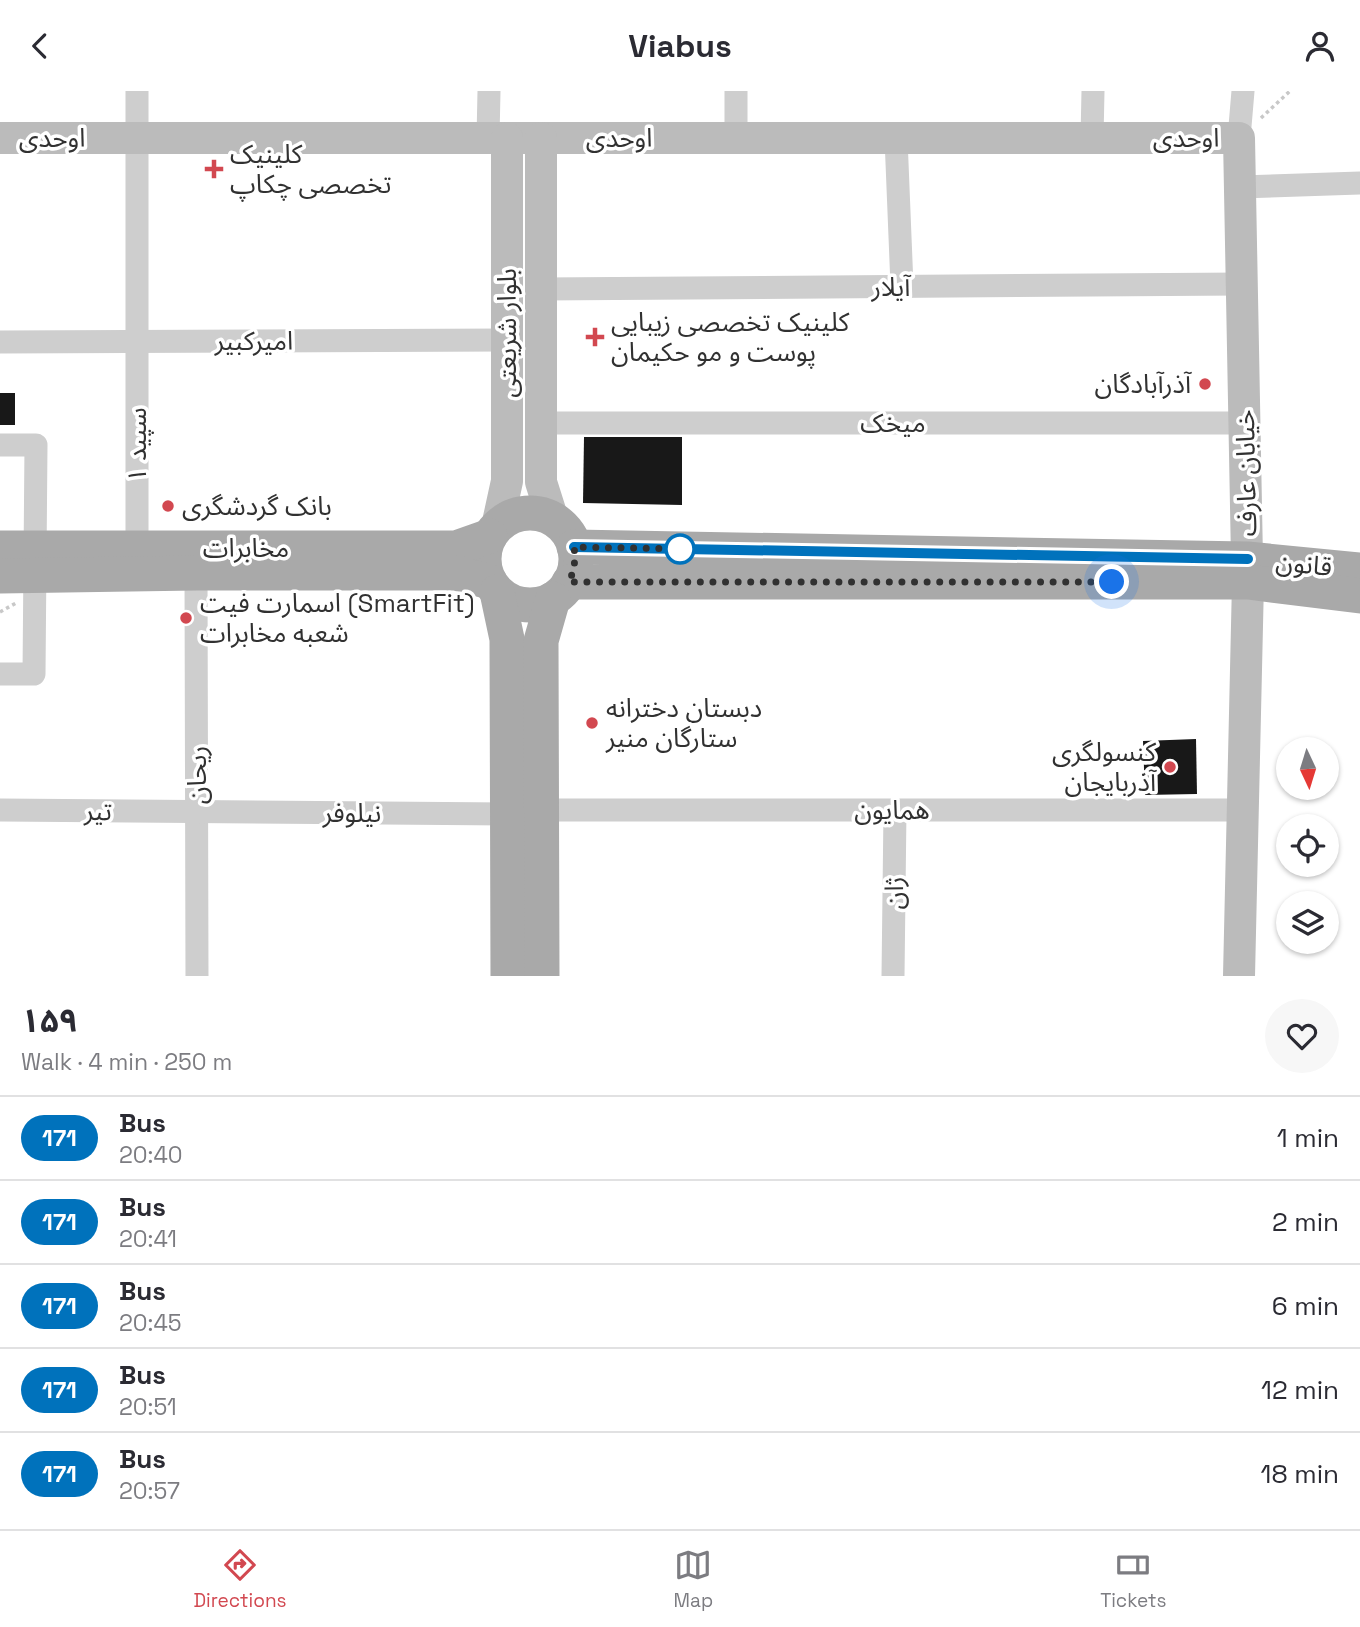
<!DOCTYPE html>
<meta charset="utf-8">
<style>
body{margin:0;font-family:"Space Grotesk","Noto Sans Arabic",sans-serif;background:#f7f7f7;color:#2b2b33;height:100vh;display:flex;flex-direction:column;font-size:26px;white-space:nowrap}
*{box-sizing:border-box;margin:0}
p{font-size:23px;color:#7c7c81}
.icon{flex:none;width:38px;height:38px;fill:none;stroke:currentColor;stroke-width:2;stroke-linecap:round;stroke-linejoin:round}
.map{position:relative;height:885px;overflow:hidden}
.drawer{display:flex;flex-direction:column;background:#fff;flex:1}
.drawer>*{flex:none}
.badge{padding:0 14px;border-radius:23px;font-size:24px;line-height:46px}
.needle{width:46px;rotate:176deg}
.buttons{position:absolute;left:1276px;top:646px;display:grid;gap:14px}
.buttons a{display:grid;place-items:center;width:63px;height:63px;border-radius:50%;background:#fff;box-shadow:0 2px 5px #0004;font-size:35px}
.you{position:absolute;width:35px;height:35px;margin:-18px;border:5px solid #fff;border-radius:50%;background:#1a73e8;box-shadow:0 0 0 10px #1a73e833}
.map>.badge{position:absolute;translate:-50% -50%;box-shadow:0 0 0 4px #fff}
.round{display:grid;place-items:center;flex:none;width:74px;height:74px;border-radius:37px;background:#f7f7f7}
.headline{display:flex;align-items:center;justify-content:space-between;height:119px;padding:0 21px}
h1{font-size:33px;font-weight:700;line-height:52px}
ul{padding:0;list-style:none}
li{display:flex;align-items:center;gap:21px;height:84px;padding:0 21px;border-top:2px solid #e1e1e2}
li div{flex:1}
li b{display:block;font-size:26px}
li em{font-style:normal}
li .badge{min-width:77px;font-weight:700;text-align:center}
header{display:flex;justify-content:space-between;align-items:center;height:91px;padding:0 21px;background:#fff;font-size:32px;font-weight:700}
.menu{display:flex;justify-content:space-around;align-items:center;height:98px;border-top:2px solid #e1e1e2;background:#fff;font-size:19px;color:#7c7c81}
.menu a{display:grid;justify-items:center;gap:4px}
.menu .active{color:#d24850}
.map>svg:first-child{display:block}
.building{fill:#181818}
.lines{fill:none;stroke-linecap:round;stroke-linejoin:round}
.path{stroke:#c8c8c8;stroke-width:3.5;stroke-dasharray:3.5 3.5;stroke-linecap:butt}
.street{stroke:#cecece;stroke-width:23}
.secondary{stroke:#bbb;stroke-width:32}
.primary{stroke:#a9a9a9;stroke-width:35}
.line-casing{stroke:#fff;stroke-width:16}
.line{stroke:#0072bc;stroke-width:10}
.walk{stroke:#313131;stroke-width:7;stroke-dasharray:0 12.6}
.poi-dot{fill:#d24850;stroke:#fff;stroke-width:2.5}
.stop-dot{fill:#fff;stroke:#0072bc;stroke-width:3.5}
.labels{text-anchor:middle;stroke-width:7;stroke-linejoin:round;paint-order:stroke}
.street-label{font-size:26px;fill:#313131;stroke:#fff}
.poi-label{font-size:26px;fill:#313131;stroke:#fff;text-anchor:start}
</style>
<header><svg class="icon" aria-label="back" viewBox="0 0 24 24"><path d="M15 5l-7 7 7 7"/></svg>Viabus<svg class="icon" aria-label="person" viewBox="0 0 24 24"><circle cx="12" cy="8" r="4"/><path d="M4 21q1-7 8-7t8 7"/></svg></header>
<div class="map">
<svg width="1360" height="885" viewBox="0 0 1360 885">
<rect width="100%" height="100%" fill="#fff"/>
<g class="building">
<rect x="0" y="302" width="15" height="32"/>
<polygon points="584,346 682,346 682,414 583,412"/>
<polygon points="1196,648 1197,703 1145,704 1143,650"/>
</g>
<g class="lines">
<g class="path">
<polyline points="1261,27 1290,0"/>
<polyline points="0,521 16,512"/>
</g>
<g class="street">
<polyline points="488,47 489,0"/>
<polyline points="736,47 736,0"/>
<polyline points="896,47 902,195"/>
<polyline points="1092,47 1093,0"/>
<polyline points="1239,47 1243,0"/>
<polyline points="1240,96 1360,92"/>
<polyline points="541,198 1242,193"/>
<polyline points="0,251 507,249"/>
<polyline points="541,332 1245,332"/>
<polyline points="0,354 36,354 34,583 0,583"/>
<polyline points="137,457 137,0"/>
<polyline points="196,482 197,885"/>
<polyline points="0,719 508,723"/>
<polyline points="541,719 1243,719"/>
<polyline points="893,885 895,719"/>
</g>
<g class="secondary">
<polyline points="0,47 1239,47 1247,468"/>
<polyline points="541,47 541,391 553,429"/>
<polyline points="497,436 507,390 507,47"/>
<polyline points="1239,885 1248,491"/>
</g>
<g class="primary">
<circle cx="530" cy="468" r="46"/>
<polyline points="574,456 1247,468 1360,479"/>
<polyline points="0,457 456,457 490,445"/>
<polyline points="0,485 196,482 456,482 490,491"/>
<polyline points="569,491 1248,491 1360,505"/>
<polyline points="497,501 507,548 508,885"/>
<polyline points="542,885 541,550 553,508"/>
</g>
</g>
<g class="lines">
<defs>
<polyline id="line" points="574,456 1248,468"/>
</defs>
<use href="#line" class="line-casing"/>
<use href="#line" class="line"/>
<path class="walk" d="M 680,458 L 682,458 L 574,456 C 576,470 574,479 569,491 L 1112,491"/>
</g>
<g class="poi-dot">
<path d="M210.5 67.5h7v7h7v7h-7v7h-7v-7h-7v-7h7z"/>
<path d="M591.5 235.5h7v7h7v7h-7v7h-7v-7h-7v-7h7z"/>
<circle cx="1205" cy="293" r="7"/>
<circle cx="168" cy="415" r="7"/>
<circle cx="186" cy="527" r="7"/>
<circle cx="592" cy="632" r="7"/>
<circle cx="1170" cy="676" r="7"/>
</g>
<circle class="stop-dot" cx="680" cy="458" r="14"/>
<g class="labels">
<g class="street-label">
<text x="52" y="56">اوحدی</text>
<text x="619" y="56">اوحدی</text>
<text x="1186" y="56">اوحدی</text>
<text x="891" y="205">آیلار</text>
<text transform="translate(507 242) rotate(-90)" y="9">بلوار شریعتى</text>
<text x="254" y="259">امیرکبیر</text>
<text x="893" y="341">میخک</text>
<text transform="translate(137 354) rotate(-90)" y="9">سپید ۱</text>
<text transform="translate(1246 382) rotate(-91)" y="9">خیابان عارف</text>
<text x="246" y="466">مخابرات</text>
<text transform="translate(1304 473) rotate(6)" y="9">قانون</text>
<text transform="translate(197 684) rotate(-90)" y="9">ریحان</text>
<text x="892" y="728">همایون</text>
<text transform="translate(98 720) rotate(1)" y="9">تیر</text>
<text x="352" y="731">نیلوفر</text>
<text transform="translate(894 802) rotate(-89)" y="9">ژان</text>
</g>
<g class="poi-label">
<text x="230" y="72">کلينيک<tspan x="230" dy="30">تخصصی چکاپ</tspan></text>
<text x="611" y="240">کلینیک تخصصی زیبایی<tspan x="611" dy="30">پوست و مو حکیمان</tspan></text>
<text x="1191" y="302" text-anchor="end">آذرآبادگان</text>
<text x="182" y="424">بانک گردشگری</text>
<text x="200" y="521">اسمارت فیت (SmartFit)<tspan x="200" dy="30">شعبه مخابرات</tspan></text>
<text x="606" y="626">دبستان دخترانه<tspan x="606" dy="30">ستارگان منیر</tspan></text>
<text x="1156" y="670" text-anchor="end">کنسولگری<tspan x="1156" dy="30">آذربایجان</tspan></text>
</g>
</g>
</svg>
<div class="buttons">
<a><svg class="needle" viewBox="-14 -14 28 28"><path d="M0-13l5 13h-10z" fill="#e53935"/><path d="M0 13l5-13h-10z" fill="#7c7c81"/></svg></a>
<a><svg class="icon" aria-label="locate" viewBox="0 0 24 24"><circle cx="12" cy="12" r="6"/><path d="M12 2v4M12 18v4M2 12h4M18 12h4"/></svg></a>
<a><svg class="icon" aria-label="layers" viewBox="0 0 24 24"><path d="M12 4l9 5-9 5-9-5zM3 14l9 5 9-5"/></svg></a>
</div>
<div class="you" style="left:1112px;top:491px"></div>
</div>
<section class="drawer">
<div class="headline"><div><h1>۱۵۹</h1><p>Walk · 4 min · 250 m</p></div><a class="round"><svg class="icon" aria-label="heart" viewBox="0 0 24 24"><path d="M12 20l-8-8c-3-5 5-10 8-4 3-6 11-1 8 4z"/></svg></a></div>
<ul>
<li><span class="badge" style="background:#0072bc;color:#fff">171</span><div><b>Bus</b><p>20:40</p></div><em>1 min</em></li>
<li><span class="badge" style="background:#0072bc;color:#fff">171</span><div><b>Bus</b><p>20:41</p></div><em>2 min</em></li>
<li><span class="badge" style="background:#0072bc;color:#fff">171</span><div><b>Bus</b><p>20:45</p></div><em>6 min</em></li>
<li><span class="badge" style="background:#0072bc;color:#fff">171</span><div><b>Bus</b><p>20:51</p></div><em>12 min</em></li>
<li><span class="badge" style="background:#0072bc;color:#fff">171</span><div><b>Bus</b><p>20:57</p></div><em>18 min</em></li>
</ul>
</section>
<nav class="menu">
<a class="active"><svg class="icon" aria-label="directions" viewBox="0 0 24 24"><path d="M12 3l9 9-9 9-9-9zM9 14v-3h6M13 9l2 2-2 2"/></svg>Directions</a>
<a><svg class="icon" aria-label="map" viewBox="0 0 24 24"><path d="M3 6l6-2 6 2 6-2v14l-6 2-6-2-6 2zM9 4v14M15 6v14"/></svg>Map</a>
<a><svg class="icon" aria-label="tickets" viewBox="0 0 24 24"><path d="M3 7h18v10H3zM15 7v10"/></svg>Tickets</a>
</nav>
